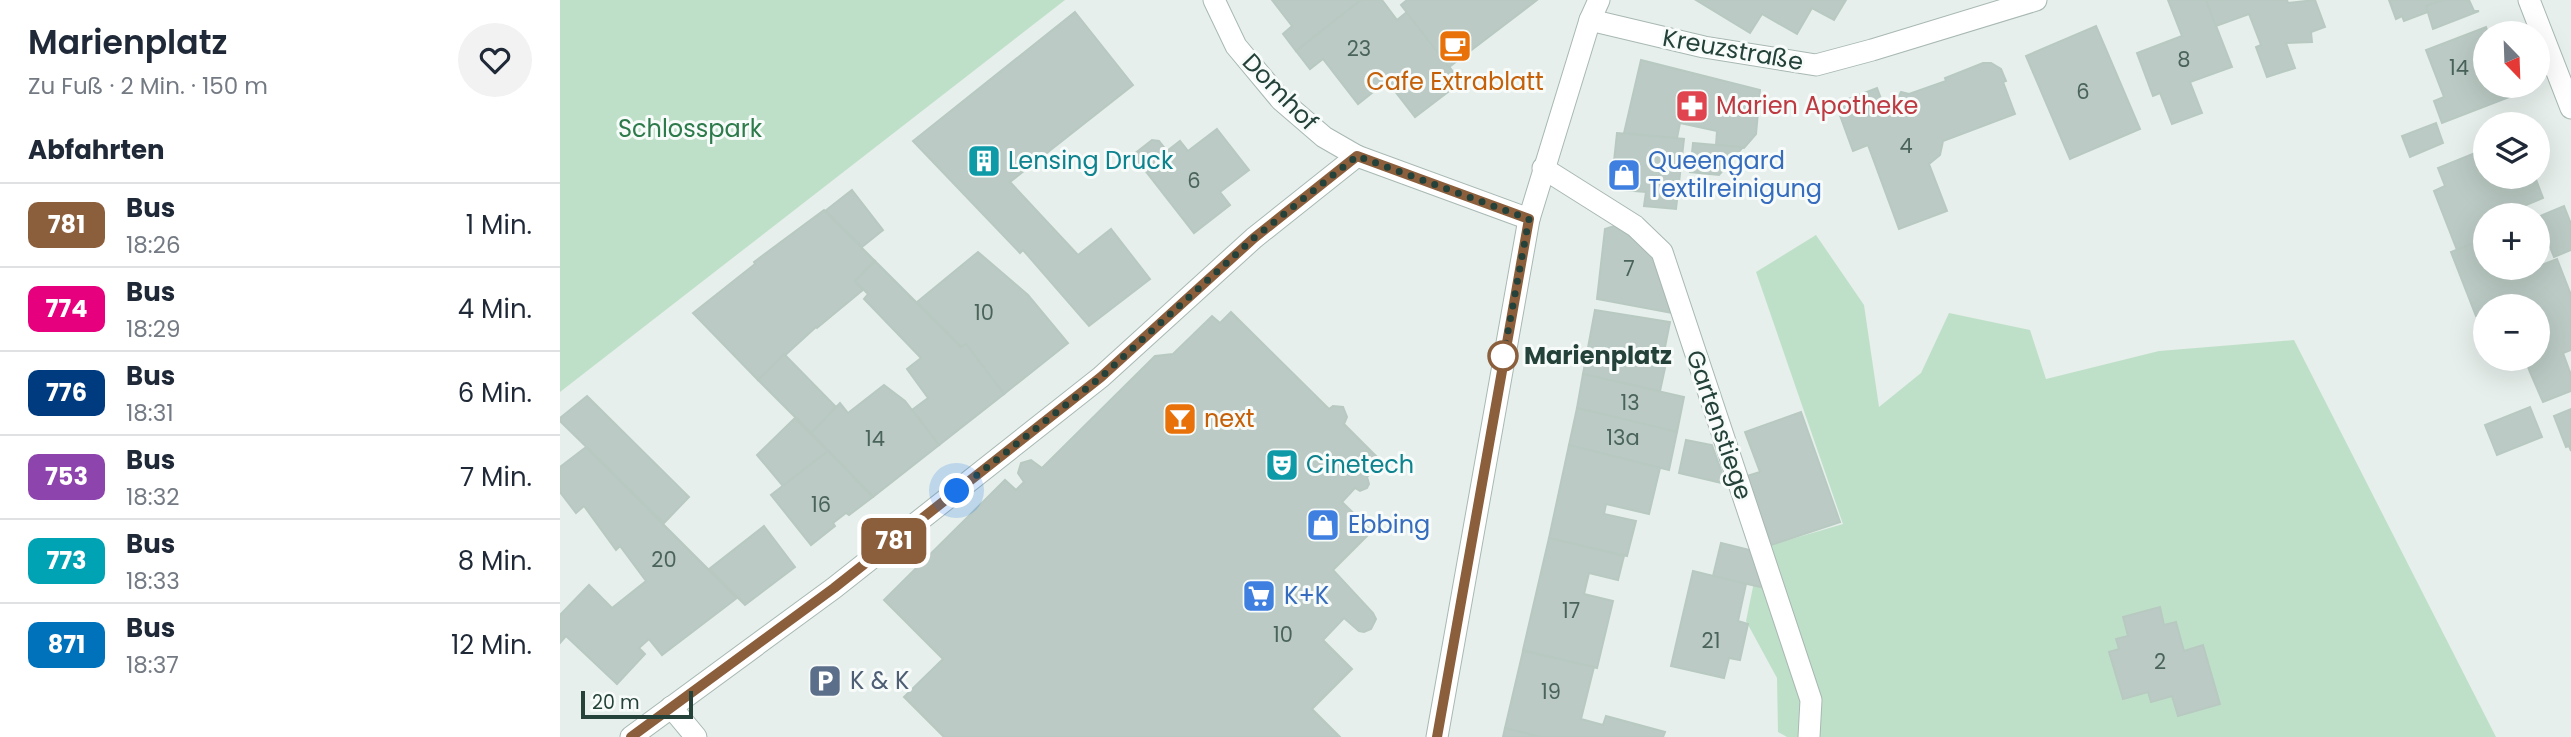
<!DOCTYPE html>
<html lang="de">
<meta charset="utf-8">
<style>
body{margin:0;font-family:Poppins,sans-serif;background:#f2f2f3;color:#1f2937;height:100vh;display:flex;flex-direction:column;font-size:26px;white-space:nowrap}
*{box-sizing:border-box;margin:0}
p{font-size:23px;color:#747a83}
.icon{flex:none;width:38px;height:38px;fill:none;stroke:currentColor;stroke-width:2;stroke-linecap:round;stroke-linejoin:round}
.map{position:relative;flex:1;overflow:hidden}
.panel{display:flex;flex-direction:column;background:#fff;width:560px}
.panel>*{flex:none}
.badge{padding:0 14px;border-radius:10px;font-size:24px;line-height:46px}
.needle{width:46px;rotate:157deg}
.controls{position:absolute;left:1913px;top:21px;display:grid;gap:14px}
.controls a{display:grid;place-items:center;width:77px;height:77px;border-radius:50%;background:#fff;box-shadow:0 7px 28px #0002;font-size:35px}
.scale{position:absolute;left:21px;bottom:18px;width:112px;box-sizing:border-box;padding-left:7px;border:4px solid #24423a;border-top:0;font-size:19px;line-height:24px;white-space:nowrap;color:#24423a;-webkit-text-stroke:5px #f7fbf9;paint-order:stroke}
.you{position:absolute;width:35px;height:35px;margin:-18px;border:5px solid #fff;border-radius:50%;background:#1a73e8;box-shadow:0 0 0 10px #1a73e833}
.map>.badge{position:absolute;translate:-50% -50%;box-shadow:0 0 0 4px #fff}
h2{padding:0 28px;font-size:26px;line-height:63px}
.round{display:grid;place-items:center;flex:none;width:74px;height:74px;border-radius:37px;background:#f2f2f3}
.overview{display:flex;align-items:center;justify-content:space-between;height:119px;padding:0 28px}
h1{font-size:33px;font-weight:600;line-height:52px}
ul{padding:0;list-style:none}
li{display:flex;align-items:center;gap:21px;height:84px;padding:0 28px;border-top:2px solid #e0e1e3}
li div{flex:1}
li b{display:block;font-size:26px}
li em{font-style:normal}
li .badge{min-width:77px;font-weight:700;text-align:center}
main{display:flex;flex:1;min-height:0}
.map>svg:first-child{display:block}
.green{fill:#bfe0c8}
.building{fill:#bbcac4;stroke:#b8c9c2;stroke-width:2}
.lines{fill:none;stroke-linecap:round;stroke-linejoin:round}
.minor-casing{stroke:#a8b8b2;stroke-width:23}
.minor{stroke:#fff;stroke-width:21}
.line-casing{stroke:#fff;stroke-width:16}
.line{stroke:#8b5e3c;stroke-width:10}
.walk{stroke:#24423a;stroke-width:7;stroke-dasharray:0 12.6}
.stop-dot{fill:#fff;stroke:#8b5e3c;stroke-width:3.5}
.labels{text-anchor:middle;stroke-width:6;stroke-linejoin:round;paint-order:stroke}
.number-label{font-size:21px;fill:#4a645c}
.street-label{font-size:24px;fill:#24423a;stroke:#f7fbf9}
.food-label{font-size:24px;fill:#c56008;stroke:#f7fbf9}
.health-label{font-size:24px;fill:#be3a42;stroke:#f7fbf9;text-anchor:start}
.park-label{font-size:24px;fill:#2d7a4b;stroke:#f7fbf9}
.culture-label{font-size:24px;fill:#0d838f;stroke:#f7fbf9;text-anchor:start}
.shop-label{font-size:24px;fill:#366cbe;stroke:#f7fbf9;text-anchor:start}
.stop-label{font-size:24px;font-weight:bold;fill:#24423a;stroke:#f7fbf9;text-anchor:start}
.service-label{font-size:24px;fill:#4e5e75;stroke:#f7fbf9;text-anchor:start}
</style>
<main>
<section class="panel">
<div class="overview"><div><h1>Marienplatz</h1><p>Zu Fuß · 2 Min. · 150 m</p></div><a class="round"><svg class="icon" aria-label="heart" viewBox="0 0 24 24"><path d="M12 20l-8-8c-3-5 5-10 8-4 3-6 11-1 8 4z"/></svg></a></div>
<h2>Abfahrten</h2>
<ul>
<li><span class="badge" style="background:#8b5e3c;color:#fff">781</span><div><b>Bus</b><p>18:26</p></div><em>1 Min.</em></li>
<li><span class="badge" style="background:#e6007e;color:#fff">774</span><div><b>Bus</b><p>18:29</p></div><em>4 Min.</em></li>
<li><span class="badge" style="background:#003b80;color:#fff">776</span><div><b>Bus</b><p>18:31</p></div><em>6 Min.</em></li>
<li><span class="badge" style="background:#8e44ad;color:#fff">753</span><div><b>Bus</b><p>18:32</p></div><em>7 Min.</em></li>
<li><span class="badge" style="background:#00a3b4;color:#fff">773</span><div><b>Bus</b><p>18:33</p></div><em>8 Min.</em></li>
<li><span class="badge" style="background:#0072bc;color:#fff">871</span><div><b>Bus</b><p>18:37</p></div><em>12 Min.</em></li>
</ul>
</section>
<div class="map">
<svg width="2011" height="737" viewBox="0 0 2011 737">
<rect width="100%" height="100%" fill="#e6efeb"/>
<g class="green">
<polygon points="0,0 505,0 0,392"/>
<polygon points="1256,235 1304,305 1319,407 1361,373 1389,313 1470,330 1486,379 1599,351 1734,340 1936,737 1227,737 1218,732 1217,678 1186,621 1201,548 1283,524 1196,272"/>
</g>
<g class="building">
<polygon points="712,0 801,0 736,51 723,34 732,26"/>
<polygon points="801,0 822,0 837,20 847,12 901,82 855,117 827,81 798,104 763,59 750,69 736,51"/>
<polygon points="847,0 977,0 889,67 841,5"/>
<polygon points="1136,0 1286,0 1274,20 1252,8 1237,34 1202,14 1190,33"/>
<polygon points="1608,0 1646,0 1672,67 1630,82 1642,113 1612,124 1600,93 1593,96 1577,53 1622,36"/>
<polygon points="1646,0 1727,0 1728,3 1755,0 1765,27 1751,32 1752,42 1726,43 1735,68 1707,77 1696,47 1701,45 1689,14 1656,26"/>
<polygon points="1829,0 1883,0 1866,6 1868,12 1844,21 1842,16 1836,19"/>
<polygon points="1883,0 1909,0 1914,11 1919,11 1873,29 1866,6"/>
<polygon points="515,12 573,85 450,182 518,255 551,229 590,279 529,326 463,250 460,253 353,141"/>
<polygon points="1536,26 1580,129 1510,159 1466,56"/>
<polygon points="1926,27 1928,33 1925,33 1925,86 1948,86 1952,96 1882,123 1874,101 1884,97 1866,50"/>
<polygon points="1081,60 1200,90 1196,134 1184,148 1156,145 1157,131 1120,123 1117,138 1064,133"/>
<polygon points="1423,63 1431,63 1441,69 1446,81 1443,82 1455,114 1383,141 1380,155 1369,164 1387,211 1339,229 1308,145 1293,151 1277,107 1280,106 1278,103 1317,88 1323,104 1338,98 1341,92 1349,94 1386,81 1385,78"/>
<polygon points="1876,123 1883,143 1850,157 1842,136"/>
<polygon points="657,129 689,170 660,192 670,205 634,233 573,155 592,140 599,141 607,151 620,141 628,151"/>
<polygon points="1057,133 1124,139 1116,209 1084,206 1086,192 1051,189"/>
<polygon points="1133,143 1156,145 1183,147 1159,175 1130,172"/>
<polygon points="1925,149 1925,177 1975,177 1983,198 1949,212 1950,215 1925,215 1925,239 1897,250 1874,191 1885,186 1878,168"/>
<polygon points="292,190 323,230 302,247 265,211"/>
<polygon points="2004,206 2011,224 2011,250 1994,257 1978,217"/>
<polygon points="264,210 315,261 295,281 303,290 257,328 256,327 198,380 133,313 195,264 194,262"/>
<polygon points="1054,226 1082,244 1092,256 1112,313 1037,299 1045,229"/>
<polygon points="1916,242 1928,273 1943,268 1962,268 1964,272 1997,259 2011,295 2011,350 2003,353 2011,375 2011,391 1983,402 1970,372 1965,359 1978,359 1978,306 1925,306 1925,313 1916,316 1891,252"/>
<polygon points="418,252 468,295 508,343 444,394 406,344 401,347 357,302"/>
<polygon points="315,261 401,347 406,344 444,394 379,445 352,410 368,398 347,369 361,358 304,299 308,294 295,281"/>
<polygon points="1035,310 1110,322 1101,367 1027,353"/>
<polygon points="671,312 769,409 773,406 783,407 787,417 784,424 822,462 807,477 809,484 807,488 800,491 795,488 782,502 812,531 773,570 813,613 816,619 811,629 804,632 799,631 784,618 763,640 792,669 752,709 780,737 384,737 344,697 383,659 324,600 445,480 456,490 464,482 458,473 461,463 471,460 482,468 595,356 613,354 652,316 660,323"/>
<polygon points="1027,353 1105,368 1100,391 1023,374"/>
<polygon points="224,354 277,408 251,433 198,380"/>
<polygon points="1023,374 1124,397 1117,432 1017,408"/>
<polygon points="324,385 345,401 379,445 313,497 251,433 280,403 288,413"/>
<polygon points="27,396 129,497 104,523 0,421 0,418"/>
<polygon points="1970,407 1982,437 1937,455 1925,425"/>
<polygon points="1017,408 1117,432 1109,470 1009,445"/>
<polygon points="2011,409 2011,451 2009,446 2006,447 1994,416"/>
<polygon points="1241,412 1280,522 1211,545 1206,528 1203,528 1184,477 1200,472 1185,432"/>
<polygon points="235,418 268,451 223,486 197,455"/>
<polygon points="1126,440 1152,445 1166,484 1119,473"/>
<polygon points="1009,445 1100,468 1089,514 1046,504 1044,514 1076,521 1067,556 989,538"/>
<polygon points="26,447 177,598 102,655 89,639 79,648 85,654 57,684 6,636 0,643 0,615 29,585 52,608 86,581 60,546 56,550 24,506 16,513 0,492 0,467"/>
<polygon points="268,451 313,497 289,515 286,513 273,523 275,526 251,545 211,495"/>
<polygon points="204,526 235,567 185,605 149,569"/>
<polygon points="989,538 1064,556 1058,580 1029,573 1024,594 1053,601 1037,668 963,650"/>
<polygon points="1161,543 1190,550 1205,588 1153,576"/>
<polygon points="1133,571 1186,584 1178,621 1188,624 1180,660 1169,658 1164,678 1111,666"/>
<polygon points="1600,607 1604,625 1616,622 1624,651 1643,645 1660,704 1618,716 1612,696 1591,702 1588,692 1563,699 1549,652 1559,649 1556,639 1568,636 1563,617"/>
<polygon points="963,651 1034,667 1021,719 1043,725 1046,716 1105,732 1103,737 980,737 945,728"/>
<polygon points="945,728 980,737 943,737"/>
</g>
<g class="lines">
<defs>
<g id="minor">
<polyline points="654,0 676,46 721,100 764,137 797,156 969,219"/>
<polyline points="1969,0 2011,108"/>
<polyline points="1030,20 1144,47 1256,65 1312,50 1476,0"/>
<polyline points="983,168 1075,226 1102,252 1251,700 1249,737"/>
<polyline points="111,707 136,737"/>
<polyline points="71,737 274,588 541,377 694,238 797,156"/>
<polyline points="877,737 969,219 1030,20 1039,0"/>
</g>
</defs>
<use href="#minor" class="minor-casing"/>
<use href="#minor" class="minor"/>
</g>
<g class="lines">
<defs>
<polyline id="line" points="71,737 274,588 541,377 694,238 797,156 969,219 877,737"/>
</defs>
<use href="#line" class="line-casing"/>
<use href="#line" class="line"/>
<polyline class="walk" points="397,491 541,377 694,238 797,156 969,219 942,364 943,356"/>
</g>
<defs>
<symbol id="cafe-square" viewBox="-11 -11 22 22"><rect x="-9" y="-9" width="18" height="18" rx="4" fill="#e8710a" stroke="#f7fbf9"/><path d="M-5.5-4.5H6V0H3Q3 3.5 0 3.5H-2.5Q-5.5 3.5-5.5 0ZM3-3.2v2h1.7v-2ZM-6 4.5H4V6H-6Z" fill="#fff"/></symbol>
<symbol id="pharmacy-square" viewBox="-11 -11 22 22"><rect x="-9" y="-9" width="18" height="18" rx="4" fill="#e0444e" stroke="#f7fbf9"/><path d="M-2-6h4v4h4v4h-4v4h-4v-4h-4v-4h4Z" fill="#fff"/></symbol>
<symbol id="building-square" viewBox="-11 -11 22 22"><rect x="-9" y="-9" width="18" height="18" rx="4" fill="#0f9aa8" stroke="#f7fbf9"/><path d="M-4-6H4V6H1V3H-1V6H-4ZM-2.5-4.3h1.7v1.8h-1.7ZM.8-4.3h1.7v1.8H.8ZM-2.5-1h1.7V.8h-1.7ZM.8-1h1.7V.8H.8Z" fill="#fff"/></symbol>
<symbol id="shop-square" viewBox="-11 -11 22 22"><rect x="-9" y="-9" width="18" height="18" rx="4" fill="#3f7fe0" stroke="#f7fbf9"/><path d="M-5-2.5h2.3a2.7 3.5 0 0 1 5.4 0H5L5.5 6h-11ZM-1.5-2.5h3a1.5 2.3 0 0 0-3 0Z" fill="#fff"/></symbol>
<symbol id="bar-square" viewBox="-11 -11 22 22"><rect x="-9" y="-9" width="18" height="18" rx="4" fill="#e8710a" stroke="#f7fbf9"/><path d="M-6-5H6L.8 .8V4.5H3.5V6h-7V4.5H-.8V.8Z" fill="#fff"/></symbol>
<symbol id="theatre-square" viewBox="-11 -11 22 22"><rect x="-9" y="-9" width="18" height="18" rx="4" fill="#0f9aa8" stroke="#f7fbf9"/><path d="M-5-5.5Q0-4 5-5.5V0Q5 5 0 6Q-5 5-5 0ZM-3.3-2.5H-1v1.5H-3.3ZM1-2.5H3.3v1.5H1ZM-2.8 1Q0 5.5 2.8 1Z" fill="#fff"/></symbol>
<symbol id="supermarket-square" viewBox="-11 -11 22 22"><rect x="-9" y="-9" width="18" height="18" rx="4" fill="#3f7fe0" stroke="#f7fbf9"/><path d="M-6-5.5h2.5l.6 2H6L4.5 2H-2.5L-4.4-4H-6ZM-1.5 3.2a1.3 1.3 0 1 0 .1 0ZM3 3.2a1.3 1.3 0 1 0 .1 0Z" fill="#fff"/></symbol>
<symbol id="parking-square" viewBox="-11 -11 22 22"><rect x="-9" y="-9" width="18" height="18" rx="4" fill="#5c6f8a" stroke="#f7fbf9"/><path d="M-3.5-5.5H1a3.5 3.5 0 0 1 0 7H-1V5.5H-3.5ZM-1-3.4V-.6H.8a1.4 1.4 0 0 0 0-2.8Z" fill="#fff"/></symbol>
</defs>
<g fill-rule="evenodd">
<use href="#cafe-square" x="876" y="27" width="38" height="38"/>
<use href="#pharmacy-square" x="1113" y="87" width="38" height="38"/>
<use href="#building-square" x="405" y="142" width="38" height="38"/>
<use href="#shop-square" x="1045" y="156" width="38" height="38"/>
<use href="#bar-square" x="601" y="400" width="38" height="38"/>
<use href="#theatre-square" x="703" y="446" width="38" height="38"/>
<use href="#shop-square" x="744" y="506" width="38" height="38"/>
<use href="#supermarket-square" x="680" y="577" width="38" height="38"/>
<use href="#parking-square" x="246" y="662" width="38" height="38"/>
</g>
<circle class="stop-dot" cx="943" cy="356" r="14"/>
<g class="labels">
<g class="number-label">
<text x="799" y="56">23</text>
<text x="1624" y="67">8</text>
<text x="1899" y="75">14</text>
<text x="1523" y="99">6</text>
<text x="1346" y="153">4</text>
<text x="634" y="188">6</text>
<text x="1069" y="276">7</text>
<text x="424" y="320">10</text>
<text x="1070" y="410">13</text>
<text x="1063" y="445">13a</text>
<text x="315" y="446">14</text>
<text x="261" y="512">16</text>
<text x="104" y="567">20</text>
<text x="1011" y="618">17</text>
<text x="723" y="642">10</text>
<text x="1151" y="648">21</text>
<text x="1600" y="669">2</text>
<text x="991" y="699">19</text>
</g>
<g class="street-label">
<text transform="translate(1173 50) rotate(10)" y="8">Kreuzstraße</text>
<text transform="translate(720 92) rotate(46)" y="8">Domhof</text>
<text transform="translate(1159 425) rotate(71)" y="8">Gartenstiege</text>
</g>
<g class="food-label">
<text x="895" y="90">Cafe Extrablatt</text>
<text x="644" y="427" text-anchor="start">next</text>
</g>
<g class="health-label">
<text x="1156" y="114">Marien Apotheke</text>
</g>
<g class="park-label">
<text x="130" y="137">Schlosspark</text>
</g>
<g class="culture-label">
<text x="448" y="169">Lensing Druck</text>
<text x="746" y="473">Cinetech</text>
</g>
<g class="shop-label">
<text x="1088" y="169">Queengard<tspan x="1088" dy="28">Textilreinigung</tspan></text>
<text x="788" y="533">Ebbing</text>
<text x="724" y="604">K+K</text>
</g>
<g class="stop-label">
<text x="964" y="364">Marienplatz</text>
</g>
<g class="service-label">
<text x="290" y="689">K &amp; K</text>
</g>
</g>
</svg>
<div class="controls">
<a><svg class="needle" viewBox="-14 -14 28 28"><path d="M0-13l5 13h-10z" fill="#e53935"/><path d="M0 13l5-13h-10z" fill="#747a83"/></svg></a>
<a><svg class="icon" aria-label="layers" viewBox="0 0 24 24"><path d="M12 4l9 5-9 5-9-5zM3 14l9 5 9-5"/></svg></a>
<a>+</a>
<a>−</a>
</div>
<div class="scale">20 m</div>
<div class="you" style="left:397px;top:491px"></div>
<b class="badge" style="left:334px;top:541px;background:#8b5e3c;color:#fff">781</b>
</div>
</main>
